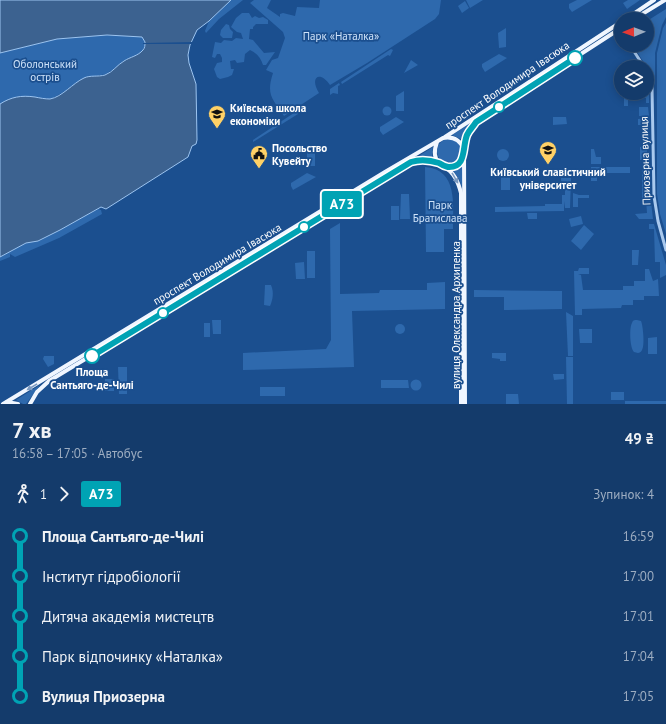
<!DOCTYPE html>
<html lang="uk">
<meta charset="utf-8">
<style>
body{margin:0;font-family:"PT Sans",sans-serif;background:#1d4271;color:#f1f3f6;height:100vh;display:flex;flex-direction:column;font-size:15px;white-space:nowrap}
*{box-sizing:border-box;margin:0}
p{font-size:13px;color:#9dadc1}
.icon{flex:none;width:22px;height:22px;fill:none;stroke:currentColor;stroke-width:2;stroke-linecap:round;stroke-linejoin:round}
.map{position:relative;height:404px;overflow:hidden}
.drawer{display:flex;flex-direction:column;background:#143b6b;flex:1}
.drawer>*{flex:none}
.badge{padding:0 8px;border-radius:3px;font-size:14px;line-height:26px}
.needle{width:26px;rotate:269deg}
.controls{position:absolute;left:614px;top:12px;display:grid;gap:8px}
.controls a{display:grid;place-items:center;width:40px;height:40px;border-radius:50%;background:#143b6b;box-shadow:0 2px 10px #0003,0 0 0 1px #33557e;font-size:20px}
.map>.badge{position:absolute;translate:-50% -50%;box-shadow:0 0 0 2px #fff}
.legs{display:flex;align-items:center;gap:6px;height:44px;padding:0 12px;font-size:13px}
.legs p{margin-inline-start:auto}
.headline{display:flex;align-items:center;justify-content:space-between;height:68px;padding:0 12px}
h1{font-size:22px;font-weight:700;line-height:30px}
ul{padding:0 12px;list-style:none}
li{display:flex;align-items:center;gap:14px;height:40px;font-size:15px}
li i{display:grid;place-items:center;width:6px;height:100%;margin:0 5px;background:currentColor}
li i::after{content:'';width:10px;height:10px;margin:-5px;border:3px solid;border-radius:50%;background:#143b6b}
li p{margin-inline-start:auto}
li:first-child i{background:linear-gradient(#0000 50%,currentColor 0)}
li:last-child i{background:linear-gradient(currentColor 50%,#0000 0)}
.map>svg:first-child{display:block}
.green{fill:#2e69ad}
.water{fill:#3c6290;stroke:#9cc4f0}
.pier{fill:#1b4f8f}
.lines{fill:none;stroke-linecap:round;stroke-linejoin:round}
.minor{stroke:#a9c9ee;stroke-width:3}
.major{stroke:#f0f6ff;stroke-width:4}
.oneway{fill:#7b9ac1}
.line-1-casing{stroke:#fff;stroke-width:9}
.line-1{stroke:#00a3b4;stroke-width:6}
.stop-1-dot{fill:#fff;stroke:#00a3b4;stroke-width:2}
.labels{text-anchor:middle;stroke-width:3.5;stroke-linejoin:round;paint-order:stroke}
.park-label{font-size:11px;fill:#cfe3fa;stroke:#1b4f8f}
.street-label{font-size:11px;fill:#fff;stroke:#1b4f8f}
.poi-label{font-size:11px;font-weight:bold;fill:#fff;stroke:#1b4f8f;text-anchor:start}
.stop-label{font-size:11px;font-weight:bold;fill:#fff;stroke:#1b4f8f}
</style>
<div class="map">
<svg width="666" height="404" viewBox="0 0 666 404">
<rect width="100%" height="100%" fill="#1b4f8f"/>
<g class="green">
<polygon points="231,0 243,0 219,19 206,33 205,31 209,21"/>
<path d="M 254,0 L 271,0 L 267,8 L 280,17 L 280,14 L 283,13 L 295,16 L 297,7 L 319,8 L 320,0 L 441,0 L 439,14 L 435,19 L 367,63 L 330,85 C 320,70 309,77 319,93 L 284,116 C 272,98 266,95 273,73 L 266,70 L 272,60 L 278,58 L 285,38 L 283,32 L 250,3 Z"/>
<polygon points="466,0 483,0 470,8"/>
<polygon points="577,0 592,0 572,12 569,8 569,4"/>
<polygon points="628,0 640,0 627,9 623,3"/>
<polygon points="465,1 469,8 462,13 458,6"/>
<polygon points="666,9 666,17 662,25 655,53 655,85 652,76 633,45 647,45 647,21"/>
<path d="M 242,13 L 249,13 L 252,18 L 255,16 L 259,18 L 263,17 L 268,20 L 268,24 L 256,24 L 253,27 L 253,29 L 250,29 L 249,39 L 253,40 L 264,53 L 275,52 L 266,65 L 263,65 C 261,58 257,53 250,50 L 245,54 L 244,62 L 237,63 L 235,60 L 230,61 L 231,69 L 234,69 L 232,75 L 228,77 L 220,79 L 217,77 L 214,69 L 217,63 L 222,62 L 222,58 L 220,54 L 217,54 L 215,58 L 212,57 L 215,42 L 221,43 L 224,40 L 232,41 L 236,38 L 243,39 L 241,33 L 237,32 L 231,27 L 236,18 Z"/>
<polygon points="666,23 666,234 660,214 657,194 657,53 663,28"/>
<polygon points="226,24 229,25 230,29 233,32 232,38 223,38 220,35 221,30"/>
<polygon points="506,28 506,47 499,48 498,33"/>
<polygon points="107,35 142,37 146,42 143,50 138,55 123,61 118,66 106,74 82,79 67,90 51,99 6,101 0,104 0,53 57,39"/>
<polygon points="391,49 393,50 390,56 388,55 342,84 341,82"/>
<polygon points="499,54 507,58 485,72 482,67 482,64"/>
<polygon points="411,60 418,65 404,73"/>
<polygon points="339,83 340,85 338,86 338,94 333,93 330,95 330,89"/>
<polygon points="647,90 649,90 649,103 646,103 646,98 628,98 628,106 624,106 624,93 647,93"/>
<polygon points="404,91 404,111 396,111 396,96"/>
<circle cx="387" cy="111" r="4.5"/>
<polygon points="639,107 648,107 649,116 639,116"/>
<polygon points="297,111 298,114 253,142 253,140"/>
<polygon points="396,117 404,122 383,135 380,131 380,127"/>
<polygon points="553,117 566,117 567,124 553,125"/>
<polygon points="648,118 648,138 642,138 642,125 638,125 638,119"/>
<polygon points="477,119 470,126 463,140 452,135"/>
<circle cx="449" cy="151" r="12"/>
<polygon points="315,146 315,166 307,166 307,151"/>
<polygon points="433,147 432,155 434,159 421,158 414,159"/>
<polygon points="640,147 647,147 647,159 640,160"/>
<polygon points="591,149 594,149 596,157 601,157 601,164 591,164"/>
<circle cx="503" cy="155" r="6"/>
<polygon points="463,162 462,187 459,179 451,168 458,166"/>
<path d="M 425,167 C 458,169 453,205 453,229 L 444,229 L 444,252 L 426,252 Z"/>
<polygon points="591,167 630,167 630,173 597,173 597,181 591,181"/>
<polygon points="642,167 649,167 650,193 653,219 639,219 635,214 647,213 646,199 642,199"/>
<rect x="501" y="169" width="9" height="21"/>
<polygon points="307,173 316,177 293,190 291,186 291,183"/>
<polygon points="561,178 571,178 570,208 565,208 564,201 564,211 495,212 495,207 545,206 545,204 562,204 562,195 565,195 565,188 561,187"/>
<polygon points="573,193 579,195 589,195 589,198 578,198 578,207 573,207"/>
<polygon points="401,194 409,194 410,219 400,219"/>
<rect x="391" y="206" width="8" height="14"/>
<polygon points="98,209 101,210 102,214 59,238 15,257 10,254 10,257 0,261 0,257 26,243 41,240 60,230"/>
<polygon points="527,213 537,213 537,219 528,219"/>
<polygon points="581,216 583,224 571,227 569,219"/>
<polygon points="340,223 340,294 379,293 380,290 427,290 427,283 445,282 445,309 352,311 354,367 243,370 243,353 326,349 331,340 330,229"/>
<polygon points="649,224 654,224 666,265 666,275 660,278 660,262 655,262 654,229 649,229"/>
<polygon points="584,225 594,234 581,250 571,241"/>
<polygon points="632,250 639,250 638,265 632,265"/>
<rect x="307" y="251" width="8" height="27"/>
<polygon points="304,262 305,279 296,279 295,263"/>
<polygon points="579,268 589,268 589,274 578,274 581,275 583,290 623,290 623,286 634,286 634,281 645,281 645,269 649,269 653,281 658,279 659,296 644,296 644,300 633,300 633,305 622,305 621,308 582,309 582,315 575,315 574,271 578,271"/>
<path d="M 265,285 L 271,285 C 274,292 273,299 270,306 L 264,305 Z"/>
<polygon points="474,290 562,291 562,309 504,310 504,297 474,297"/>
<polygon points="566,312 573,316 573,356 568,356"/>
<polygon points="212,320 221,320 221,334 213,334"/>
<path d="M 637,320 L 641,321 C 643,325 645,346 642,350 C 640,354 637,353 634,352 C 630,348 629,328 632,323 C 633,320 634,320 637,320 Z"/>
<rect x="204" y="323" width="6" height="14"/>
<circle cx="400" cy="329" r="5"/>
<polygon points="579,329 592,329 592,343 580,343"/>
<polygon points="657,337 657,354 648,354 648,338"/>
<polygon points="492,353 506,353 506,361 500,361 500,359 492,358"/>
<polygon points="44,356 54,356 54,364 48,367 43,359"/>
<polygon points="566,357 573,357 573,404 567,404"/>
<polygon points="118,367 127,367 127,394 119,394"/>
<polygon points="553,374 564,374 564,379 554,380"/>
<rect x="105" y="379" width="9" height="12"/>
<circle cx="416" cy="385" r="5.5"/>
<polygon points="381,380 408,380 409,388 381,388"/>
<polygon points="40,385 26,404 23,404 16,400"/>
<rect x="260" y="387" width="25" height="9"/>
<rect x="611" y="392" width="13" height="8"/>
<polygon points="518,394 519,404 506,404 506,394"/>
<rect x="625" y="401" width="41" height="3"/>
</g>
<path class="water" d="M 0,0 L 231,0 L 209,21 L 197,30 L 190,45 L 188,55 L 189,63 L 196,84 L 197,140 L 196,144 L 192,146 L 188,157 L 106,209 L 101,207 L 60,230 L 38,241 L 26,243 L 0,257 L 0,104 C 11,97 21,95 35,97 C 40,98 45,99 50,99 C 62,97 73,83 84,78 C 90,75 98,77 105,75 C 113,72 117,65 124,61 C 130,57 138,56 143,50 C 145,48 145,45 145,42 L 142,37 L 107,35 L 57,39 L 0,53 Z"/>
<polygon class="pier" points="193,42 192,44 143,44 143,43"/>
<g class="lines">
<g class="minor">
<polyline points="630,45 644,67"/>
<polyline points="647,71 651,82 652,88 654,196 658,221 666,250"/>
</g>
<g class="major">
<polyline points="626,19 654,0"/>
<polyline points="634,19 665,0"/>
<polyline points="445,137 621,22"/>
<path d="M 437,142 C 434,150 433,157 439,163"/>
<path d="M 464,149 C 466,135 472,127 482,118 L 621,28"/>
<path d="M 444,166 C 454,173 458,181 461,193 L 461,404"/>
<path d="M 445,166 C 454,167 460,164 464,156"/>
<polyline points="7,402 18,404"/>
<path d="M 3,404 L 385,172 L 443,138 C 453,136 460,140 464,149 L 465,404"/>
<path d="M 30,404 L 37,392 L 49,381 L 391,174 C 409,164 419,156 440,164"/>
</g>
</g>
<defs><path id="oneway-solid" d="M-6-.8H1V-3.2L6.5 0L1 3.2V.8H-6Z"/></defs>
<g class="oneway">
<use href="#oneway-solid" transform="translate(455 178) rotate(60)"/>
<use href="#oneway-solid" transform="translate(32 387) rotate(149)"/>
</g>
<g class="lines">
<defs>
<path id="line-1" d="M 92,356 L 411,162 C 420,159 430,160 439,163 C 442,165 444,166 448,167 C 467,168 462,147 467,135 C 469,130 473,127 476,122 L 575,58"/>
</defs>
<use href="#line-1" class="line-1-casing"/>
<use href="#line-1" class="line-1"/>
</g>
<defs>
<symbol id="university-pin" viewBox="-11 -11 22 30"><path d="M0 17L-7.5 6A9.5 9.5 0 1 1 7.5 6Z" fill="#ffd166" stroke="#1b4f8f"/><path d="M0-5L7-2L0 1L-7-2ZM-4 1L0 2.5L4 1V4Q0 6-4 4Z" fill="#111"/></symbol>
<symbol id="civic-pin" viewBox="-11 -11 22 30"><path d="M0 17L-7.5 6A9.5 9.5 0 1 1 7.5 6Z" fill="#ffd166" stroke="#1b4f8f"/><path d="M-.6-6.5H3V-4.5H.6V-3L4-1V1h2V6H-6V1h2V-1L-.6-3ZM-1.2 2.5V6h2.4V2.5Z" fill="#111"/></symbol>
</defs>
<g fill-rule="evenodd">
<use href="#university-pin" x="207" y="104" width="20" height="27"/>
<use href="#university-pin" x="538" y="140" width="20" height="27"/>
<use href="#civic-pin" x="249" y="144" width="20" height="27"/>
</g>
<g class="stop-1-dot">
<circle cx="575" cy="58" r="7"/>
<circle cx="499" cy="107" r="5"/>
<circle cx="304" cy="227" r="5"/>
<circle cx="163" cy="313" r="5"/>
<circle cx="92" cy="356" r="7"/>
</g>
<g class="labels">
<g class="park-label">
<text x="341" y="40">Парк «Наталка»</text>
<text x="45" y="68">Оболонський<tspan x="45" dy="13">острів</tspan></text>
<text x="440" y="209">Парк<tspan x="440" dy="13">Братислава</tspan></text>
</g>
<g class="street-label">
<text transform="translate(507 85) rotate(-34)" y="4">проспект Володимира Івасюка</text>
<text transform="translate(645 161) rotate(-92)" y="4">Приозерна вулиця</text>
<text transform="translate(217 264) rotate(-31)" y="4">проспект Володимира Івасюка</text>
<text transform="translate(456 315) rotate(-90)" y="4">вулиця Олександра Архипенка</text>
</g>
<g class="poi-label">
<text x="230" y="112">Київська школа<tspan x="230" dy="13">економіки</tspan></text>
<text x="272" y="152">Посольство<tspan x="272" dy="13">Кувейту</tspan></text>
<text x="548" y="176" text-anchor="middle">Київський славістичний<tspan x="548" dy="13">університет</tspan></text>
</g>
<g class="stop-label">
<text x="92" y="376">Площа<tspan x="92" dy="13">Сантьяго-де-Чилі</tspan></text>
</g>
</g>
</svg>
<div class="controls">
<a><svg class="needle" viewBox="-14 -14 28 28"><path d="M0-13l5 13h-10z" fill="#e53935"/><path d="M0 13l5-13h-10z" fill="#9dadc1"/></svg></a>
<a><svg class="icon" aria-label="layers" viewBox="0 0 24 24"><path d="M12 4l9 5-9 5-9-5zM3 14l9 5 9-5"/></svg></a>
</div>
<b class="badge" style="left:342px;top:204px;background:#00a3b4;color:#fff">А73</b>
</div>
<section class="drawer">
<div class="headline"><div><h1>7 хв</h1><p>16:58 – 17:05 · Автобус</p></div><b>49 ₴</b></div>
<div class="legs"><svg class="icon" aria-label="walk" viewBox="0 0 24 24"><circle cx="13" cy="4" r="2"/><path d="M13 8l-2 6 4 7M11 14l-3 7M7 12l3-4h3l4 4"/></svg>1<svg class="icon" aria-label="forward" viewBox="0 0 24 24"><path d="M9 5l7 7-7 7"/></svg><b class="badge" style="background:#00a3b4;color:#fff">А73</b><p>Зупинок: 4</p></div>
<ul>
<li><i style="color:#00a3b4"></i><b>Площа Сантьяго-де-Чилі</b><p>16:59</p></li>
<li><i style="color:#00a3b4"></i><span>Інститут гідробіології</span><p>17:00</p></li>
<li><i style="color:#00a3b4"></i><span>Дитяча академія мистецтв</span><p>17:01</p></li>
<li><i style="color:#00a3b4"></i><span>Парк відпочинку «Наталка»</span><p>17:04</p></li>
<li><i style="color:#00a3b4"></i><b>Вулиця Приозерна</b><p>17:05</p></li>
</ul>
</section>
